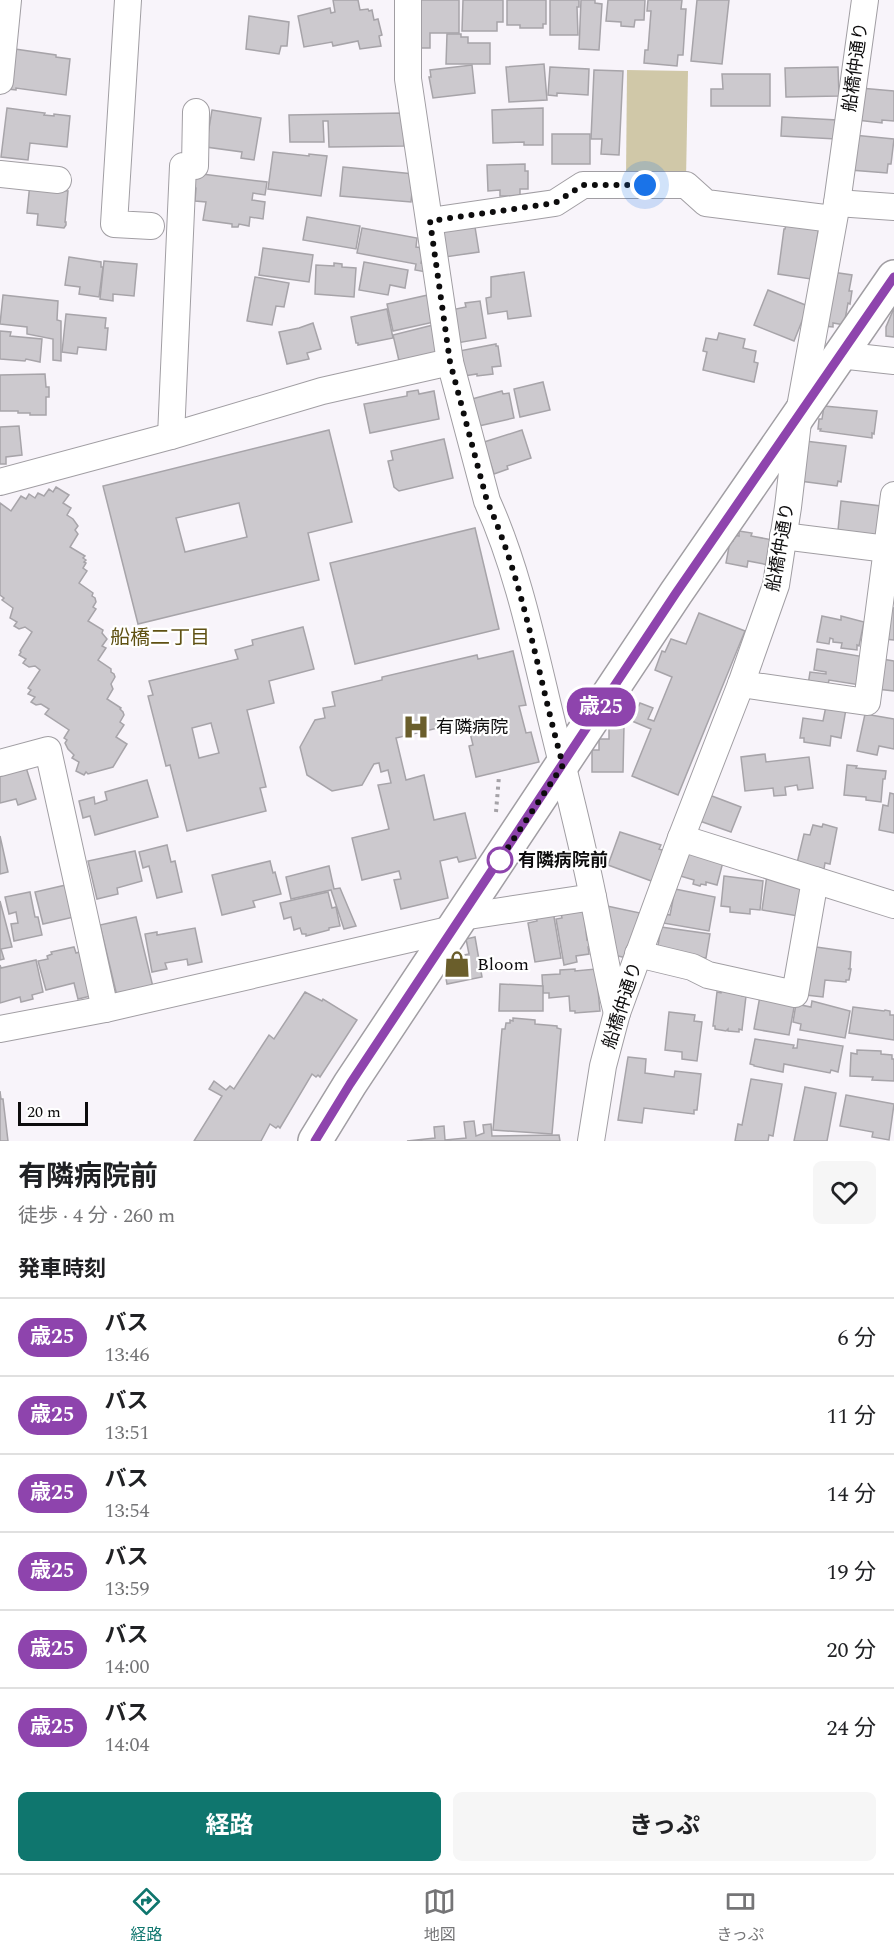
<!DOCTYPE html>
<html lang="ja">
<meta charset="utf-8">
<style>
body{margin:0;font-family:Spectral,"Noto Sans JP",serif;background:#f6f6f6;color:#202124;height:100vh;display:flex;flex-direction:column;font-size:22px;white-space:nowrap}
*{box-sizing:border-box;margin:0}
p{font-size:20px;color:#757577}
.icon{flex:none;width:33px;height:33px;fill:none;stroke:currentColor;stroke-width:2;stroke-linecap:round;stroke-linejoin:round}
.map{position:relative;height:1141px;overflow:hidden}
.drawer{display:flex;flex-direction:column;background:#fff;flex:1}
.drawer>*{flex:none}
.badge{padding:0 12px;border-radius:20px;font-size:21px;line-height:39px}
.scale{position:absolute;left:18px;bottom:15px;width:70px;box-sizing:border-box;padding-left:6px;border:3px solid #0d0c0d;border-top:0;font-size:16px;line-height:21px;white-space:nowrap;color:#0d0c0d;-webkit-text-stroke:4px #fff;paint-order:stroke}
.you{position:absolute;width:30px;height:30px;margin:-15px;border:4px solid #fff;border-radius:50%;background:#1a73e8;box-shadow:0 0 0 9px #1a73e833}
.map>.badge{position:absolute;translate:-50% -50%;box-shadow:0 0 0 3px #fff}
h2{padding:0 18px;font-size:22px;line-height:54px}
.round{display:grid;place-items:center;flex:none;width:63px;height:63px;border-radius:9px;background:#f6f6f6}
.headline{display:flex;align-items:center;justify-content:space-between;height:102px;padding:0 18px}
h1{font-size:28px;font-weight:700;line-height:45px}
.primary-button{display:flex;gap:12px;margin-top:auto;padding:12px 18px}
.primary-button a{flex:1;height:69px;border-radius:9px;background:#0f766e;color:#fff;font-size:24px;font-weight:700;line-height:69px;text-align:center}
.primary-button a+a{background:#f6f6f6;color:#202124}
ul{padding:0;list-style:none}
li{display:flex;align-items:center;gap:18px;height:78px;padding:0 18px;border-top:2px solid #e0e0e0}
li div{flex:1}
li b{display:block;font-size:22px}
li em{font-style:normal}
li .badge{min-width:66px;font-weight:700;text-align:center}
.menu{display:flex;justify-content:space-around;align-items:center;height:84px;border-top:2px solid #e0e0e0;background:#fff;font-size:16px;color:#757577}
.menu a{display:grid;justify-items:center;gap:3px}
.menu .current{color:#0f766e}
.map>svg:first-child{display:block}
.green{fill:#d0c8a8}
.building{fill:#ccc9ce;stroke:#a7a4a9;stroke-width:1.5;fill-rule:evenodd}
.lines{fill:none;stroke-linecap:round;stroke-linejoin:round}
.minor-casing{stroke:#a19ea3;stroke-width:28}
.major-casing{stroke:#a19ea3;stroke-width:36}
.path{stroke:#a5a2a7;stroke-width:4;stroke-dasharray:3 4.5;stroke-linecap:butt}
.minor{stroke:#fff;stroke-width:26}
.major{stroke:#fff;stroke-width:33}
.line-casing{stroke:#fff;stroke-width:14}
.line{stroke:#8e44ad;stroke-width:9}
.walk{stroke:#0d0c0d;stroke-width:6;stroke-dasharray:0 10.8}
.stop-dot{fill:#fff;stroke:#8e44ad;stroke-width:3}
.labels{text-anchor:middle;stroke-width:4.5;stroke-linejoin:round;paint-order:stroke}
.street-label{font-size:18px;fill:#0d0c0d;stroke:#fff}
.poi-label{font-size:18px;fill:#0d0c0d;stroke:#fff;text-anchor:start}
.stop-label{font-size:18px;font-weight:bold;fill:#0d0c0d;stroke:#fff;text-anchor:start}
.neighbourhood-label{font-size:20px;fill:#5f5113;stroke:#fff}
</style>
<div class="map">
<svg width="894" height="1141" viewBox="0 0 894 1141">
<rect width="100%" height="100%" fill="#f8f4fa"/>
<polygon class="green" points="627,70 688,71 686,180 626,178"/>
<g class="building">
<polygon points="333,0 358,0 360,10 368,9 369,11 372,10 374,20 378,19 382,35 379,36 381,46 360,49 358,41 333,46 332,42 304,47 298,16 330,8 331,13 335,12"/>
<polygon points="416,0 459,0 459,33 430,33 430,48 416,48"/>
<polygon points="463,0 503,0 503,22 497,22 497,31 462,31"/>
<polygon points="507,0 546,0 546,24 543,24 543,28 520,28 520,25 507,25"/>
<polygon points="550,0 579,0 579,7 577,7 578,35 550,35"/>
<polygon points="581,0 595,0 595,3 602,4 599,50 579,49"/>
<polygon points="608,0 645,0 644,20 635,20 634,27 621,26 621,22 606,21"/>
<polygon points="648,0 682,0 681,9 686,9 683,55 678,55 677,66 644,63 645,50 648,50 651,11 647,11"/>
<polygon points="697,0 729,0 722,64 691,61"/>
<polygon points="249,16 289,22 287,46 281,46 279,54 246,49"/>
<polygon points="447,34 461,34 461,37 468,37 468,43 490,43 490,64 446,64"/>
<polygon points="15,49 56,55 56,57 70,59 66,95 16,88 16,90 8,89"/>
<polygon points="544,64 547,100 509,102 506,67"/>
<polygon points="472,65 475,93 433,98 429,77 431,77 430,70"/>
<polygon points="550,67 589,69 588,95 557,93 557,96 548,95"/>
<polygon points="838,67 839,96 786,97 785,68"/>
<polygon points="594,70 623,71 619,155 601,154 602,139 591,139"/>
<polygon points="722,74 770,74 770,106 711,106 711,89 723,89"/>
<polygon points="860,88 894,91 894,121 882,120 882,123 857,120"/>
<polygon points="7,108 45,113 44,115 54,116 54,114 70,116 67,147 30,143 28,160 1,157"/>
<polygon points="543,108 543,145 524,145 524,142 493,143 492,110"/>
<polygon points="212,110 261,118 254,160 241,158 242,152 206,147"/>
<polygon points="403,113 404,146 329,147 328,121 323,121 324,142 290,142 289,115"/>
<polygon points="782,117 837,120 836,139 781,136"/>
<rect x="552" y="134" width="38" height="30"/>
<polygon points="853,135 894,139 891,164 888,164 887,173 850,170"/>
<polygon points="273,152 309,156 309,154 327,156 321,196 268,189"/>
<polygon points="525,164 525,171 528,171 528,189 520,189 520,196 500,196 500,190 488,191 487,165"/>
<polygon points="343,167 414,174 411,202 340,196"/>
<polygon points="194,173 267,182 265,195 253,193 252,200 265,202 263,219 250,217 249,226 239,224 238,227 232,227 232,224 203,220 206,202 195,201 196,188 192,187"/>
<polygon points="30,183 42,188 68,191 65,222 66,222 66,225 64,228 37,225 38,214 27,213"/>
<polygon points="307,217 360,226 356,249 303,240"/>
<polygon points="787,221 819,226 811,279 778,274 784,229 785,229"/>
<polygon points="475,227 479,252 445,257 438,229"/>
<polygon points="362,228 417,238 416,247 424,248 421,263 428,264 426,272 415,270 416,264 357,253"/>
<polygon points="263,248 313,255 309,282 259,275"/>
<polygon points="69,257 101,262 101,267 103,267 99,297 79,294 80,287 65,285"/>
<polygon points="104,261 137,264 134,296 113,294 113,301 100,299"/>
<polygon points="364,262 408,270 405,288 390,285 388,295 359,290"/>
<polygon points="334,263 342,264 342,267 356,268 354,297 315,294 316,265 334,266"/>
<polygon points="524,272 531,316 508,319 507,311 488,314 486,298 491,297 491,277"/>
<polygon points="832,272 852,275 849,291 852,291 850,304 848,303 844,325 833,323 833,327 823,326"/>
<polygon points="255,277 289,283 284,307 276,306 272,325 247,321"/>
<polygon points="768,290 808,306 794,341 754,325"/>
<polygon points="3,295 58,301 57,320 61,321 61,361 53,360 53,339 27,334 27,327 0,324"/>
<polygon points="428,295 434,322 393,331 387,304"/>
<polygon points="480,301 486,338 457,343 451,310 466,307 465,303"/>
<polygon points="894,308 894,337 886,336 886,327"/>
<polygon points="387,309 393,338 358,345 358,343 356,343 351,317"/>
<polygon points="66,314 106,318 105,328 108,328 106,350 78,347 77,354 62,352"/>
<polygon points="313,323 321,349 307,353 309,359 287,364 279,332 299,328"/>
<polygon points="433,325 438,355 400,365 393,335"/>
<polygon points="0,331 11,332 10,336 42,339 40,362 26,359 25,361 0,359"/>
<polygon points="719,333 745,339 743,348 756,351 754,362 758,363 754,382 703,370 707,352 703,351 706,338 717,340"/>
<polygon points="496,344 496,346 498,346 501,366 492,367 493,374 477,376 477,374 458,377 454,352"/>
<polygon points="45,374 46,387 49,387 49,397 46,397 46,415 30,415 30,413 18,413 18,411 0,411 0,375"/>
<polygon points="543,382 550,410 520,417 514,389"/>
<polygon points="418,390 419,394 434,391 439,419 370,433 364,404 407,396 407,392"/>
<polygon points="502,391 503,394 509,393 514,418 474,427 468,400"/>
<polygon points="824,406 877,411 874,434 872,433 872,438 820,431 821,429 818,429 819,419 822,419"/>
<polygon points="19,426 22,455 6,457 6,464 0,464 0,427"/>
<path d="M 329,430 L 352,522 L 308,533 L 319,580 L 138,624 L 103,486 ZM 239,503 L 247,537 L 185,552 L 176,518 Z"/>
<polygon points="522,430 531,458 507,466 508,469 494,474 484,442"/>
<polygon points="444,439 453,478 399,491 394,487 388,461 393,460 391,451"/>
<polygon points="805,441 846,446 841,482 838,481 837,486 800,481"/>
<polygon points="56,487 69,495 63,503 71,508 67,515 73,519 78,526 75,530 78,534 70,547 85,556 83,558 86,560 84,562 86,563 83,568 87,571 79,583 93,593 92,596 95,598 96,602 93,607 96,609 88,621 103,630 102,633 107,639 102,646 106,648 98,660 111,669 111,672 114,674 115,677 111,684 113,689 107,699 121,708 120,709 123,712 124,715 120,722 124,725 116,737 127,744 113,767 88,774 86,772 84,775 76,771 79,762 72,758 74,755 68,749 65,743 67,740 64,738 69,730 45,714 49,709 41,704 36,705 31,702 35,697 28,694 31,690 28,688 40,670 35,666 29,667 23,663 26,659 19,655 21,652 20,651 32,632 25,627 19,629 14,626 17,622 10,618 13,608 2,600 4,598 0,595 0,503 11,511 21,496 26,499 29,494 35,498 38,493 44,496 49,489 53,492"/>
<polygon points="841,501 881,506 877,535 838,530"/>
<polygon points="475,528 499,629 355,664 330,563"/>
<polygon points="739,531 752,533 751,536 773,540 769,565 748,561 747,567 726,563 730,541 733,541 734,535 739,536"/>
<polygon points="889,607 894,608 894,640 884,639"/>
<polygon points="699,613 745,631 678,795 632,776 651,729 632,721 640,703 653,708 648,719 654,721 672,677 655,670 662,651 665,652 671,639 686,644"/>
<polygon points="822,616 841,620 841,616 864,622 859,646 857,645 857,650 841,648 842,643 833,642 833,639 830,638 829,644 817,642"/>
<path d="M 303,627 L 314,669 L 269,681 L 274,703 L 247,710 L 266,787 L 260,788 L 266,811 L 187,831 L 170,765 L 166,766 L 148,696 L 153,695 L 149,681 L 238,659 L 235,650 L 253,645 L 252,640 ZM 211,723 L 219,753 L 199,758 L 192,728 Z"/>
<polygon points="817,649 865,657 860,685 829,680 827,688 808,685 810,672 826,674 826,672 814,670"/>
<polygon points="513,651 526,705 519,706 526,733 531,732 539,762 476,777 469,746 473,745 467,721 396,738 406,780 424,775 434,820 465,813 476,858 459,862 457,857 440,861 448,898 401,909 394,880 401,879 399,871 362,880 352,838 389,829 378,785 391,783 388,770 381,772 379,763 374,764 362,785 332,791 307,775 300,747 315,720 325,718 323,708 335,706 332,692 382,680 382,677 477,655 478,659"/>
<polygon points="882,659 894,661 894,691 877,689"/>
<polygon points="826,706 846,709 841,738 831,736 830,746 804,742 804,738 800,738 803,718 823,721"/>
<polygon points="865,714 894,719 894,749 879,746 877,755 857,751"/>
<polygon points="609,725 624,725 623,772 592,772 592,750 599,750 599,739 609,739"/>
<polygon points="765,754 766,762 809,757 813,788 798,790 797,785 785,787 786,795 774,796 773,788 745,791 741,757"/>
<polygon points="24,761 36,799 18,805 16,799 0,803 0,773"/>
<polygon points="847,765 857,766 856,768 886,771 885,779 883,779 881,802 866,800 866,797 844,795"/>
<polygon points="147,780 158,817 95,835 90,816 83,818 79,801 94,797 95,804 107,800 105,792"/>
<polygon points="704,793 741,807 731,832 694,819"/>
<polygon points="890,793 894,794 894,833 879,830 883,805 888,806"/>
<polygon points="823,824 837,828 830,864 825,863 824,869 797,863 804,834 810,835 813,825 822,827"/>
<polygon points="620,832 661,845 659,849 665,851 654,882 608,865"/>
<polygon points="0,836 8,872 0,874"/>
<polygon points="167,845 171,862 175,861 182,892 157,898 149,866 143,868 139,852"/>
<polygon points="686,846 724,858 717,885 706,882 706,885 701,884 700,886 693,884 694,880 677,875"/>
<polygon points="135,851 142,881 117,888 118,894 97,899 88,861"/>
<polygon points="270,861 273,873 275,872 281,894 253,901 255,907 222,915 212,875"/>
<polygon points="329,866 334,889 340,888 356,926 344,929 331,890 291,899 286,877"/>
<polygon points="767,875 805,884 798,916 762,910"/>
<polygon points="724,876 763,881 760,910 750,909 750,914 730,912 730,907 721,906"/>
<polygon points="66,885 74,917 43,924 35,892"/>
<polygon points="675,889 715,897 709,931 663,923 665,914 670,915"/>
<polygon points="30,892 35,917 38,917 42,935 14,941 11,924 18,923 16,912 9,914 5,897"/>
<polygon points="328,892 332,908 336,907 340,926 329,928 329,930 306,936 306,934 302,934 300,928 294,930 291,917 284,919 280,903"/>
<polygon points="0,901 12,947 1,949 4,959 0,960"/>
<polygon points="583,905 587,940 589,939 591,946 588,947 589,954 576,956 577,962 564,965 556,919 562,918 560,909"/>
<polygon points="607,906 640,913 627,958 609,954"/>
<polygon points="553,911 561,958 535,962 528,923 537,921 536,914"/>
<polygon points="136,917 153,987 117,996 100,925"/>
<polygon points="661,927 710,934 706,958 657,952"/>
<polygon points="195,928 202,962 188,965 187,959 165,963 167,969 152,972 145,934 157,932 157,935"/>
<polygon points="475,937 482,977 447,984 445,973 455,971 453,957 469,954 466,939"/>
<polygon points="74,947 76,953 83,951 95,995 78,999 74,983 46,990 38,961 48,959 47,956 52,954 51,952"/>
<polygon points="816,947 851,952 850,968 848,969 851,969 849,980 846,980 846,982 825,980 823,997 806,995"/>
<polygon points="36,960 43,992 32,995 33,999 21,1002 20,997 0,1003 0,965 1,968"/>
<polygon points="575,969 575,971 596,969 600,1011 575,1013 575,1011 570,1011 569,996 549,998 549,993 543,993 542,975 560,974 560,970"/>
<polygon points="500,984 543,986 543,1011 499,1011"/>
<polygon points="722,991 743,993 742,996 746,996 742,1030 739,1029 739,1032 728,1031 728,1029 726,1031 715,1029 715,1026 713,1026 717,992 721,993"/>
<polygon points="305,992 322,1001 323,999 357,1020 320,1077 318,1075 316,1077 312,1074 280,1128 278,1126 276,1128 270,1124 261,1141 194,1141 222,1096 209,1089 214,1081 226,1090 230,1086 234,1089 269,1035 274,1039"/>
<polygon points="760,996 795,1002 789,1035 754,1029"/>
<polygon points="812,1001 850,1011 845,1038 800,1030 801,1024 793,1022 796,1004 811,1007"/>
<polygon points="853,1007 884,1011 885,1010 890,1011 890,1015 894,1015 894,1040 849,1033"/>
<polygon points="669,1012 695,1015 694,1021 702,1022 697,1061 682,1059 682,1052 665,1050"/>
<polygon points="513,1018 535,1020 535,1024 557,1026 557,1028 561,1029 552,1134 493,1130 502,1029 505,1029 506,1023 510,1023 510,1020 513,1021"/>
<polygon points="755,1039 794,1045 793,1048 797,1048 798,1039 843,1046 838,1072 831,1070 830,1073 784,1064 783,1072 754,1066 754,1065 750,1064"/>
<polygon points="857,1050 881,1051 881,1054 892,1055 892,1059 894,1059 894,1081 872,1080 873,1077 850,1076 851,1053 857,1054"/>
<polygon points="628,1057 646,1059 645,1073 674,1077 675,1071 701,1074 697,1110 694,1110 694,1114 644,1108 642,1123 618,1120"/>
<polygon points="751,1079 782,1084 773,1136 769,1135 768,1141 735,1141 738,1124 742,1125"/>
<polygon points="805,1087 836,1093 827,1141 794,1141"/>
<polygon points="0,1091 1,1099 3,1099 8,1141 0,1141"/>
<polygon points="846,1095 894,1104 889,1140 872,1137 873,1132 840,1126"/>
<polygon points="474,1121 476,1136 484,1133 483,1125 491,1124 492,1136 559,1135 560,1141 407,1141 435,1138 434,1127 444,1126 445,1140 466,1138 464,1122"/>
</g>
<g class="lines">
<defs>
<g id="minor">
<polyline points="128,0 114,224 151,226"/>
<path d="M 408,0 L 408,79 L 450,362 L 487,501 C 514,561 529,626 544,689 C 560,758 579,827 593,897 C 601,936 607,975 617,1013"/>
<polyline points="0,81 8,0"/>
<polyline points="0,174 58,180"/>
<polyline points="837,203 894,207"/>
<polyline points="430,221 555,203 583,185 686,185 706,203 833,219"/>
<polyline points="839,355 894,361"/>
<polyline points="171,436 183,166 195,166 196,112"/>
<polyline points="0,482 171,436 322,391 450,362"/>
<polyline points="783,536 887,549"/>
<polyline points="741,684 867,702 894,495"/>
<polyline points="0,763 48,750 105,1009"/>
<polyline points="681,838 894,905"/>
<polyline points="462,917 593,897"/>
<polyline points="638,954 692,967 708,975 795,994 815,880"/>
<polyline points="0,1029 105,1009 453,929"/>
<polyline points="591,1141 603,1066 617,1013 681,838 741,684 776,585 788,507 799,413 837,203 865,0"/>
</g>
<polyline id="major" points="315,1141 350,1084 676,593 894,277"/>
</defs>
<use href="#minor" class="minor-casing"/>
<use href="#major" class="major-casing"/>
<polyline class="path" points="496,812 499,776"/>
<use href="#minor" class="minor"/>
<use href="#major" class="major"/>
</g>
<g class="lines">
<defs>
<polyline id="line" points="315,1141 350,1084 676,593 894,277"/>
</defs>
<use href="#line" class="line-casing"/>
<use href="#line" class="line"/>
<path class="walk" d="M 500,860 L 495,867 L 563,765 C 538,677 525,585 487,501 L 450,362 L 430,221 L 555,203 L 583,185 L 645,185"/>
</g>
<defs>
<symbol id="hospital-bare" viewBox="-9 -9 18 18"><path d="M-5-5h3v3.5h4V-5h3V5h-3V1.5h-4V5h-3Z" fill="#6a5e2b" stroke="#fff" stroke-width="2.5" paint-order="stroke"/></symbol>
<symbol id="shop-bare" viewBox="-9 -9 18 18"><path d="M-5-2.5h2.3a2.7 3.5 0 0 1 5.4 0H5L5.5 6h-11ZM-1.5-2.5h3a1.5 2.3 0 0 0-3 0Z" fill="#6a5e2b" stroke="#fff" stroke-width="2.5" paint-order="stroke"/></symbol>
</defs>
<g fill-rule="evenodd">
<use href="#hospital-bare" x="397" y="708" width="38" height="38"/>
<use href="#shop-bare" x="438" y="945" width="38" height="38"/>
</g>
<circle class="stop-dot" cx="500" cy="860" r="12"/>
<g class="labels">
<g class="street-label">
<text transform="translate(855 67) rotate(-82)" y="6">船橋仲通り</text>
<text transform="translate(780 547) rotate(-80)" y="6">船橋仲通り</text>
<text transform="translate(622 1005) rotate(-72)" y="6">船橋仲通り</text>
</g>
<g class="poi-label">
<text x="436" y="733">有隣病院</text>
<text x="477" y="970">Bloom</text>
</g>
<g class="stop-label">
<text x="518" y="866">有隣病院前</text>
</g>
<g class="neighbourhood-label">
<text x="160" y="644">船橋二丁目</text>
</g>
</g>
</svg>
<div class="scale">20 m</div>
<div class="you" style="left:645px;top:185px"></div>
<b class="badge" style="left:601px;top:707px;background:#8e44ad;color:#fff">歳25</b>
</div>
<section class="drawer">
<div class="headline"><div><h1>有隣病院前</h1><p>徒歩 · 4 分 · 260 m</p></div><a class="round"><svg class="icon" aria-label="heart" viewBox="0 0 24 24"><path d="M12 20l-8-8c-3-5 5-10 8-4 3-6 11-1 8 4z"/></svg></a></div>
<h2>発車時刻</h2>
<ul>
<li><span class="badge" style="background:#8e44ad;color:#fff">歳25</span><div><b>バス</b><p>13:46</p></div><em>6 分</em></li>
<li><span class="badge" style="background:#8e44ad;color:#fff">歳25</span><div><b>バス</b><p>13:51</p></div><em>11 分</em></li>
<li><span class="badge" style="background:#8e44ad;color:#fff">歳25</span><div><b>バス</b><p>13:54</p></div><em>14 分</em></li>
<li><span class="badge" style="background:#8e44ad;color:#fff">歳25</span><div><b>バス</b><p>13:59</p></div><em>19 分</em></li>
<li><span class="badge" style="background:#8e44ad;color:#fff">歳25</span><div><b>バス</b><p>14:00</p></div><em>20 分</em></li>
<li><span class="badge" style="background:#8e44ad;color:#fff">歳25</span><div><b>バス</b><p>14:04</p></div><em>24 分</em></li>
</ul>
<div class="primary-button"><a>経路</a><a>きっぷ</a></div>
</section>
<nav class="menu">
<a class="current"><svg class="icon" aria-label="directions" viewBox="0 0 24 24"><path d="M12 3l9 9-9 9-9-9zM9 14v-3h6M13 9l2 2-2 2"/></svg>経路</a>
<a><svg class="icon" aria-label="map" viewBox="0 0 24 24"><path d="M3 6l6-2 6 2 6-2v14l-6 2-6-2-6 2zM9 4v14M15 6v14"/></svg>地図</a>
<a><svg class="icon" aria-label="tickets" viewBox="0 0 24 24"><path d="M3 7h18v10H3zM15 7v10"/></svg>きっぷ</a>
</nav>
